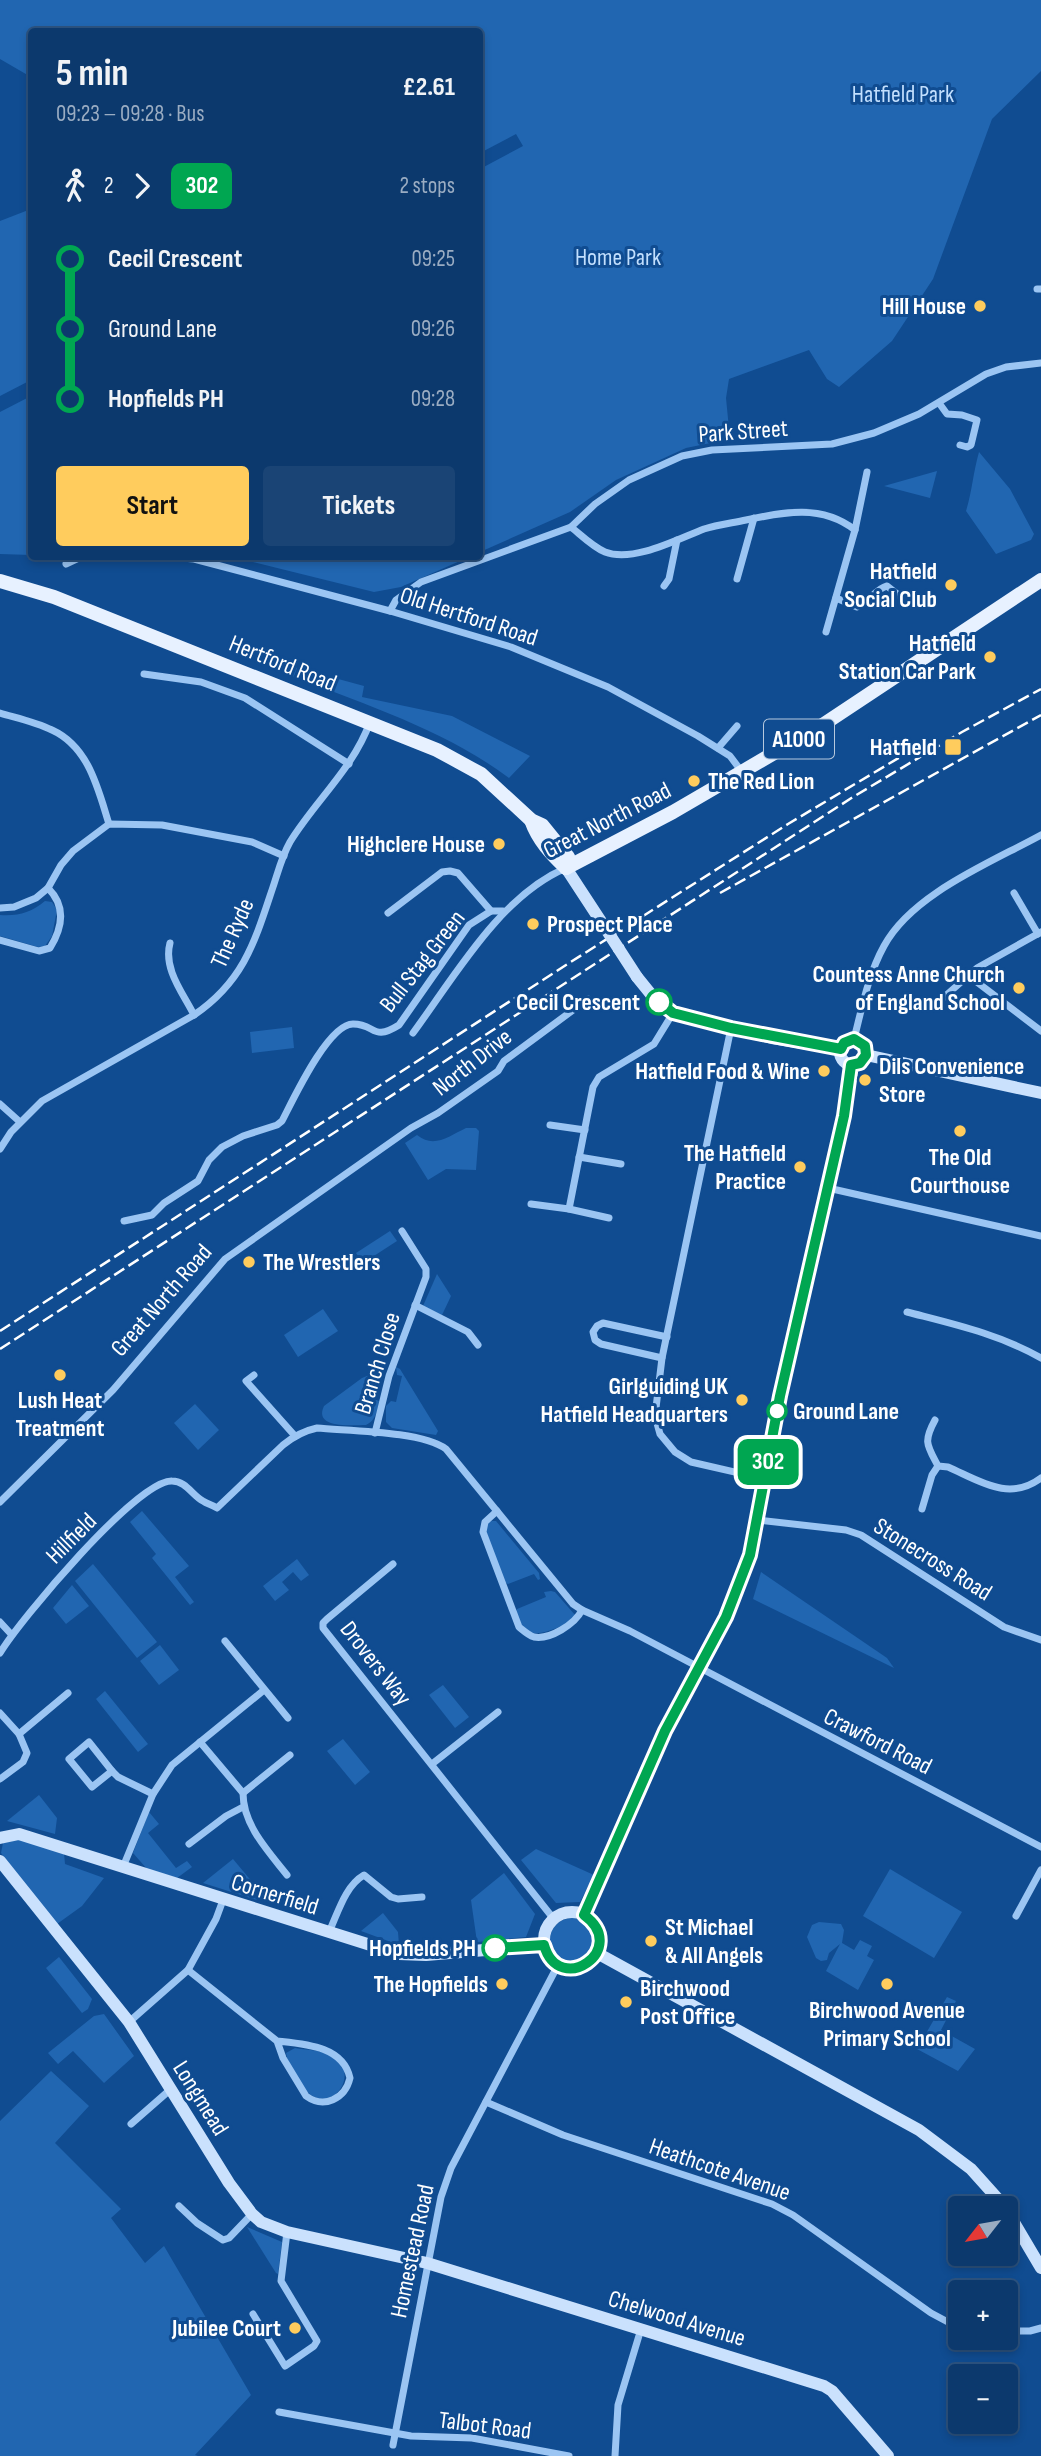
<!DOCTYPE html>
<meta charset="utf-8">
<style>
body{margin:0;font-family:"Sofia Sans Condensed",sans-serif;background:#1a4475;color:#f1f3f6;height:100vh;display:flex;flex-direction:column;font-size:26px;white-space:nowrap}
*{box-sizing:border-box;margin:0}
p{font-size:23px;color:#9aacc2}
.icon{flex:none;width:38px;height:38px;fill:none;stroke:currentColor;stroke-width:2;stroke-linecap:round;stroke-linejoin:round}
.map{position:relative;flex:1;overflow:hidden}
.side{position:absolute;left:28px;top:28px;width:455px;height:532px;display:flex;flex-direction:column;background:#0c396d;border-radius:7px;box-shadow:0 4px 10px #0003,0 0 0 2px #2c5380}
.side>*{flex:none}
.badge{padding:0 14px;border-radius:10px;font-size:24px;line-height:46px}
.needle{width:46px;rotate:239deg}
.buttons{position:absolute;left:948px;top:2196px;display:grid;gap:14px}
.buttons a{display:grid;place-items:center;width:70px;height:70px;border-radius:7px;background:#0c396d;box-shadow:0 4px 10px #0003,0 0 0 2px #2c5380;font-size:35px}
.map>.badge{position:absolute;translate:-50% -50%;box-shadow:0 0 0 4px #fff}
.legs{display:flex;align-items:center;gap:10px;height:77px;padding:0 28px;font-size:23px}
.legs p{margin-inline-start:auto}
.overview{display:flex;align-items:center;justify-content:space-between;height:119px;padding:0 28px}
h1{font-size:38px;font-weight:700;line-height:52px}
.button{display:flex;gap:14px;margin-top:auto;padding:14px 28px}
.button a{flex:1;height:80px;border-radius:7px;background:#ffcc5d;color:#111;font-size:28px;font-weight:700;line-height:80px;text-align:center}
.button a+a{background:#1a4475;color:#f1f3f6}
ul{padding:0 28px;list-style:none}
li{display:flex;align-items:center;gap:24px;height:70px;font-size:26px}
li i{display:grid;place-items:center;width:10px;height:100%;margin:0 9px;background:currentColor}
li i::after{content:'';width:18px;height:18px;margin:-9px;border:5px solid;border-radius:50%;background:#0c396d}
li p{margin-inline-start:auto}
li:first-child i{background:linear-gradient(#0000 50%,currentColor 0)}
li:last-child i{background:linear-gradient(currentColor 50%,#0000 0)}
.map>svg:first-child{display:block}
.green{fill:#2166b1}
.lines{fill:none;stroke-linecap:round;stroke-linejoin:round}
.street{stroke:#9bc5f3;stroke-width:7}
.secondary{stroke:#cae1fd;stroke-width:12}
.primary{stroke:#e7f1ff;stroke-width:14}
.rail{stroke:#fff;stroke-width:2.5;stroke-dasharray:12 5;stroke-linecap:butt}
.secondary-bridge{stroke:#cae1fd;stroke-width:12}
.line-1-casing{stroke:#fff;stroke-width:16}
.line-1{stroke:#00a651;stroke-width:10}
.poi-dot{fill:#ffcc5d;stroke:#104c91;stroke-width:2.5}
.stop-1-dot{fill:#fff;stroke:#00a651;stroke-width:3.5}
.labels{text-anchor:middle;stroke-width:6;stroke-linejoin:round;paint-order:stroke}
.shield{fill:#104c91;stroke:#b7c9de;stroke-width:2}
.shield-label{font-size:23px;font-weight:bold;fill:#fff}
.park-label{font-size:24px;fill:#c2dffe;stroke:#104c91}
.poi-label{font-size:24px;font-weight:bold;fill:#fff;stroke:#104c91;text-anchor:end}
.street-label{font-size:24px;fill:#fff;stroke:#104c91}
.stop-label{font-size:24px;font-weight:bold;fill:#fff;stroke:#104c91;text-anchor:end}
</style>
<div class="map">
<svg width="1041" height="2456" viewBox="0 0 1041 2456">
<rect width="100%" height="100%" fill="#104c91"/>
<g class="green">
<polygon points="0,0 1041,0 1041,71 992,119 933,279 892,341 839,387 827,379 809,350 729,379 726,398 730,439 686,448 616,480 570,512 480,552 480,169 523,146 516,134 480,153 480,32 32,32 31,77 0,59"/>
<polygon points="31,209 31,380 0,396 0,221"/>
<polygon points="31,396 31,555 0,554 0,412"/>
<path d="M 979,452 L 1010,489 L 1034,534 L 1031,540 L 996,554 L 966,511 C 972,492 973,473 979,452 Z"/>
<polygon points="937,471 930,498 884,486"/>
<polygon points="219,557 469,557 401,587 374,592 245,560"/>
<path d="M 287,665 L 364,686 L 362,697 L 452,716 L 530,756 L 509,778 C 442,728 362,704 285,673 Z"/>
<path d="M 45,901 L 52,902 L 57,910 L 52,936 L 45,946 L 38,947 L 0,936 L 0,915 C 19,916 30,913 45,901 Z"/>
<polygon points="292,1027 294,1048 252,1053 250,1032"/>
<path d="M 466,1128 L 476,1128 L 479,1131 L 476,1170 L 446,1169 L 428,1180 L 405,1143 L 417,1135 C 434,1149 449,1136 466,1128 Z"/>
<polygon points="390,1231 397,1241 363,1263 356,1253"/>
<polygon points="437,1274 451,1296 442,1315 423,1306"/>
<polygon points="323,1309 338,1331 298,1357 284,1335"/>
<polygon points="396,1367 400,1369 438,1431 436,1435 392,1428 386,1422 386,1406 391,1401 396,1402 402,1376 397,1375"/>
<path d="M 377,1372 L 371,1398 L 379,1401 C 377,1412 376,1420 366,1425 C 352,1425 313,1429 324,1406 L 362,1378 Z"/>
<polygon points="195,1404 219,1430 198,1450 174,1423"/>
<polygon points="142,1511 189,1566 175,1577 194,1602 190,1605 152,1558 156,1554 130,1522"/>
<polygon points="492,1521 496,1521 539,1573 540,1579 538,1580 534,1574 508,1584 504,1582 485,1528 488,1522"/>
<polygon points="297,1559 309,1575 301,1581 293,1572 282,1582 289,1590 275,1601 263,1586"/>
<polygon points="93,1564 157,1642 137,1658 75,1581"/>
<polygon points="761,1572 887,1658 894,1668 753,1599"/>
<polygon points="72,1585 89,1606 66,1624 53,1608"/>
<path d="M 551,1591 L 555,1592 L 575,1615 C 570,1623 566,1624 557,1628 C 536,1636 525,1637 515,1614 L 517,1609 L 546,1597 L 544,1592 Z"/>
<polygon points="160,1645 179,1670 159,1685 140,1661"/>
<polygon points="443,1685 469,1717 455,1728 429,1695"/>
<polygon points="105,1691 148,1744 138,1752 96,1699"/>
<polygon points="343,1739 370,1772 355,1785 327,1751"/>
<polygon points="39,1795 57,1818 55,1834 7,1821"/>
<polygon points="149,1812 159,1824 148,1833 176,1868 187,1861 192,1867 177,1878 147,1869 133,1853"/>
<polygon points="22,1839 64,1853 65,1864 104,1878 82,1906 57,1924 1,1853 3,1843"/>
<polygon points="536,1849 594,1875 580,1902 556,1903 521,1860"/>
<polygon points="233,1859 263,1895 257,1900 203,1883"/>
<polygon points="890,1869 962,1912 934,1958 863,1916"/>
<polygon points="504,1873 535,1914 526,1937 477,1942 471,1900"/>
<polygon points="383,1913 398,1932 399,1945 361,1931"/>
<circle cx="572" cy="1940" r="22"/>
<polygon points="819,1922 841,1924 844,1930 842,1943 854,1950 860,1940 872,1946 867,1956 874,1960 858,1990 826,1971 840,1944 829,1953 827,1960 821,1961 816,1958 807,1937 812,1925"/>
<polygon points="59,1957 92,1999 88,2009 82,2013 46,1968"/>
<polygon points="947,1997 956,2001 941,2030 975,2049 958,2071 917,2049"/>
<polygon points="104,2014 134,2056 104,2083 73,2051 58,2064 48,2053 94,2016"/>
<path d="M 295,2048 C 305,2050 323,2050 333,2056 C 359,2071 337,2111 311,2095 C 300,2088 293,2069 287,2058 L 286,2053 Z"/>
<polygon points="51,2071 89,2106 55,2143 121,2209 111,2218 145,2263 164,2246 251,2395 195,2455 198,2456 0,2456 0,2121"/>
<polygon points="247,2227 282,2242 278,2274 276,2273"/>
</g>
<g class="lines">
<g class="street">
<polyline points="1037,289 1041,289"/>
<polyline points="939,403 947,414 962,415 977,420 971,445 967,447 960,445"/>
<path d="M 571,527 C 581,535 593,547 605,552 C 633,563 678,539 704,529 C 717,525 732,523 746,520 C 784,512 822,504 855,530"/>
<polyline points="158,556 194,559 390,611 511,647 608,687 698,736 730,756 742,772"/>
<polyline points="66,564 83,556"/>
<polyline points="737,579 754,518"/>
<polyline points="664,586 669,579 677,540"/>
<path d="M 836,598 L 857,607 C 869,603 875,589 887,586 L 901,597"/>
<polyline points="390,611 396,600 421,582 571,527 595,504 629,480 682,456 712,450 832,444 874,433 919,414 986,374 1006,367 1041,363"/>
<polyline points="826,632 855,530 867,472"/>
<polyline points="144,674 201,682 245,698 349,764"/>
<path d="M 0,713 C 17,718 36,722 52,730 C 89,747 98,789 109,824"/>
<polyline points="718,748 737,726"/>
<polyline points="1014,893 1038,934"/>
<polyline points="0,908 14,907 36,898 48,888 61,865 73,851 109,824 162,825 252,842 284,856"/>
<polyline points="388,913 442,872 450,871 458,873 491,911"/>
<path d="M 0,940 L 39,951 L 50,948 C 63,927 66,906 48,888"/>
<path d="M 170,943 C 163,969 183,993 194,1015"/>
<polyline points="969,976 1041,1031"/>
<polyline points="943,998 977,968 1041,932"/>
<polyline points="731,1028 662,1358 655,1416 660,1434 675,1452 691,1462 765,1479"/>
<path d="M 413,1033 C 455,976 500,896 566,868"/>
<path d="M 854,1039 C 862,1008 868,975 884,946 C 912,894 990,863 1041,835"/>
<polyline points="0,1104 20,1122"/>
<polyline points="550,1125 585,1130"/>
<path d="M 0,1149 L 11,1132 L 42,1101 L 194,1015 C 244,981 255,941 273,887 C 278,872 282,856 290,842 C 315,801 353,769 370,722"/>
<polyline points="579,1157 621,1164"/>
<polyline points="828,1188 1041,1236"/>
<polyline points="531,1204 569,1209 593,1087 599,1077 654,1044 673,1013"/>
<polyline points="569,1209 609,1218"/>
<path d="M 124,1221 L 152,1215 L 164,1203 L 198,1181 L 209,1160 L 222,1147 L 243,1136 L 277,1125 L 282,1121 C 293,1100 328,1024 353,1024 C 376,1024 372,1042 399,1025 L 469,925 L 491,911 L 503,911"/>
<polyline points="415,1305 468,1332 478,1345"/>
<path d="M 907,1312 C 953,1324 999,1334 1041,1358"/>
<polyline points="662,1358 601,1344 595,1340 593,1332 597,1326 603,1323 667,1337"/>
<polyline points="254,1375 246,1381 295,1436"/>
<path d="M 935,1420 C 923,1442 927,1445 938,1466 L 948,1467 C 980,1481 1009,1502 1041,1478"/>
<polyline points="375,1433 389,1376 426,1277 426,1269 402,1231"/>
<polyline points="0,1502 113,1390 225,1259 411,1128 438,1113 498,1071 504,1061 588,999"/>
<polyline points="922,1509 932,1475 938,1466"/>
<path d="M 497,1511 L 485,1522 L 483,1532 L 519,1627 C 524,1631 528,1635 534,1637 C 550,1640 575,1624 582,1610"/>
<polyline points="758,1520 846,1530 861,1535 1004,1627 1041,1640"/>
<polyline points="393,1564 327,1619 323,1623 323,1628 553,1918"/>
<polyline points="0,1622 11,1634"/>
<polyline points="225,1641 288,1718"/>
<path d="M 0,1653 C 20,1620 137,1480 172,1481 C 186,1481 192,1495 203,1501 C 207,1504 213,1505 217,1508 L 283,1445 C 294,1436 303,1431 317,1428 C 349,1431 422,1431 446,1449 L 573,1604 L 582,1610 L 630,1631 L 1041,1847"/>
<polyline points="0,1713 19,1734 27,1753 23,1762 0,1779"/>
<polyline points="19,1734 68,1693"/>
<polygon points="89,1742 112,1771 92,1787 69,1759"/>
<path d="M 200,1742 L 243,1793 C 243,1825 268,1851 287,1875"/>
<polyline points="432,1764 498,1712"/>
<polyline points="112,1771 118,1777 153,1794"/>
<polyline points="243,1793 290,1755"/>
<polyline points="189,1844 226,1816 243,1807"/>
<polyline points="123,1867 153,1794 172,1765 264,1690"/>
<polyline points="584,1915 665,1731 725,1617 750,1555 780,1396 844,1116 851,1065"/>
<polyline points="1016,1916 1041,1870"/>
<path d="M 329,1932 C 338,1913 345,1886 364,1875 L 391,1897 L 398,1899 L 422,1897"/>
<path d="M 188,1970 L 277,2041 C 305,2044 343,2046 350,2078 C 345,2099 324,2109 306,2096 L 283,2058 L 277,2041"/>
<polyline points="129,2022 188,1970 216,1919 223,1900"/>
<polyline points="486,2102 563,2135 772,2204 793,2215 931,2313 946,2321 961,2325"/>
<polyline points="131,2124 171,2089"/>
<polyline points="179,2206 197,2223 223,2240 229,2238 252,2214"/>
<polyline points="253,2314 285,2366 314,2346 317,2341 281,2281 287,2232"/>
<polyline points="1006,2331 1030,2331 1041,2328"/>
<polyline points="279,2412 411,2436 472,2438 569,2456"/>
<polyline points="393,2445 441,2197 451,2168 558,1965"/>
<polyline points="615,2456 618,2405 641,2329"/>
</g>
<g class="secondary">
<polyline points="566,868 602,923"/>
<polyline points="637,977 654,998 673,1013 772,1038 840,1049"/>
<circle cx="853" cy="1052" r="13"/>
<polyline points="866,1055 1041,1093"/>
<polyline points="0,1838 19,1834 399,1954 426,1955 544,1945"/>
<polyline points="0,1861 129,2022 229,2183 252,2214 261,2222 287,2232 427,2263 824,2386 832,2391 888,2456"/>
<circle cx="572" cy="1940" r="28"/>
<polyline points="597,1953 919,2130 971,2169 1006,2208"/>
<polyline points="1006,2209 1041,2268"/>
</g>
<g class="primary">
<polyline points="0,581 54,597 437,750 481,774 531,820 542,825 568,857 566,868"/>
<path d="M 531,820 C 538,840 551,854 566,868"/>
<polyline points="566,868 673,812 824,724 1041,580"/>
</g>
<g class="rail">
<polyline points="720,893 1041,715"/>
<polyline points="0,1331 566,965 788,824 927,741"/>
<polyline points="0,1349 853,797 962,732 1041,689"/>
</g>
<polyline class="secondary-bridge" points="602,923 637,977"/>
</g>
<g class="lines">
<defs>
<path id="line-1" d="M 495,1948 L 544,1945 C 559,1998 631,1949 584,1915 L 665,1731 L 726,1617 L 750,1555 L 780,1396 L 844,1116 L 851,1065 L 860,1063 L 866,1055 L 865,1046 L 854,1039 L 844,1043 L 841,1049 L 731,1028 L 673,1013 L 659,1002"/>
</defs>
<use href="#line-1" class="line-1-casing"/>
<use href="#line-1" class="line-1"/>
</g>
<g class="poi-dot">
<circle cx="980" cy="306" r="7"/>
<circle cx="951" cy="585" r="7"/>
<circle cx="990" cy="657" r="7"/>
<rect x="944" y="738" width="18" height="18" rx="3.5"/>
<circle cx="694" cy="781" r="7"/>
<circle cx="499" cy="844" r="7"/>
<circle cx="533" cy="924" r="7"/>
<circle cx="1019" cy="988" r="7"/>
<circle cx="824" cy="1071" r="7"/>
<circle cx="865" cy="1080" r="7"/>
<circle cx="960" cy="1131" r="7"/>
<circle cx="800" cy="1167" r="7"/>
<circle cx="249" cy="1262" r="7"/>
<circle cx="60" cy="1375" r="7"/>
<circle cx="742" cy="1400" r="7"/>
<circle cx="651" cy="1941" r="7"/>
<circle cx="502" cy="1984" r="7"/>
<circle cx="887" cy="1984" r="7"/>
<circle cx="626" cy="2002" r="7"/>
<circle cx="295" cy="2328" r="7"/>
</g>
<g class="stop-1-dot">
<circle cx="659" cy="1002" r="12"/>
<circle cx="777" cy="1411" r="9"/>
<circle cx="495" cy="1948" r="12"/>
</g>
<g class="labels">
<rect class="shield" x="764" y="719.5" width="70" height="39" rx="5"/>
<g class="shield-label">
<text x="799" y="747">A1000</text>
</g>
<g class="park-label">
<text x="903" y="102">Hatfield Park</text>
<text x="618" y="265">Home Park</text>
</g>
<g class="poi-label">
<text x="966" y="314">Hill House</text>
<text x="937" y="579">Hatfield<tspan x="937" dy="28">Social Club</tspan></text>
<text x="976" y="651">Hatfield<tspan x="976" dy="28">Station Car Park</tspan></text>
<text x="937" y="755">Hatfield</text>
<text x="708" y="789" text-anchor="start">The Red Lion</text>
<text x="485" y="852">Highclere House</text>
<text x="547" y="932" text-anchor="start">Prospect Place</text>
<text x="1005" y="982">Countess Anne Church<tspan x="1005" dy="28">of England School</tspan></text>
<text x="879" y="1074" text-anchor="start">Dils Convenience<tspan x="879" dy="28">Store</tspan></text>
<text x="810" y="1079">Hatfield Food &amp; Wine</text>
<text x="786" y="1161">The Hatfield<tspan x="786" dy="28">Practice</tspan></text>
<text x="960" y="1165" text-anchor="middle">The Old<tspan x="960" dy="28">Courthouse</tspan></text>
<text x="263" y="1270" text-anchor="start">The Wrestlers</text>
<text x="728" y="1394">Girlguiding UK<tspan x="728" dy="28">Hatfield Headquarters</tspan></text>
<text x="60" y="1408" text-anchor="middle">Lush Heat<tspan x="60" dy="28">Treatment</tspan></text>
<text x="665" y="1935" text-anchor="start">St Michael<tspan x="665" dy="28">&amp; All Angels</tspan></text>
<text x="488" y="1992">The Hopfields</text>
<text x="640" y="1996" text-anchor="start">Birchwood<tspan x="640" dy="28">Post Office</tspan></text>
<text x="887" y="2018" text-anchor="middle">Birchwood Avenue<tspan x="887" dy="28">Primary School</tspan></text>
<text x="281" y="2336">Jubilee Court</text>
</g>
<g class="street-label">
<text transform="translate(743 431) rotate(-4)" y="8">Park Street</text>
<text transform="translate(469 616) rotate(18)" y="8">Old Hertford Road</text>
<text transform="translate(283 663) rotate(22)" y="8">Hertford Road</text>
<text transform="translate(607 820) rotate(-27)" y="8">Great North Road</text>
<text transform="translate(232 933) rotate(-66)" y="8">The Ryde</text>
<text transform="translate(422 961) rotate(-52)" y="8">Bull Stag Green</text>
<text transform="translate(472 1062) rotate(-38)" y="8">North Drive</text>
<text transform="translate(161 1300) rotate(-49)" y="8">Great North Road</text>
<text transform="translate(377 1363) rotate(-73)" y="8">Branch Close</text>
<text transform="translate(71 1538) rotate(-45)" y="8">Hillfield</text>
<text transform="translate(933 1559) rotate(32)" y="8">Stonecross Road</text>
<text transform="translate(376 1663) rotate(52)" y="8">Drovers Way</text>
<text transform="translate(878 1741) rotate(27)" y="8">Crawford Road</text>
<text transform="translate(275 1894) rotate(17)" y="8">Cornerfield</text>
<text transform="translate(201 2098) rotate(58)" y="8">Longmead</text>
<text transform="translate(720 2169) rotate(19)" y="8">Heathcote Avenue</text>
<text transform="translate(412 2251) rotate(-78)" y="8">Homestead Road</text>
<text transform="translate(677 2318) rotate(17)" y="8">Chelwood Avenue</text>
<text transform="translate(485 2425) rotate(7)" y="8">Talbot Road</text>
</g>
<g class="stop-label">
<text x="640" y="1010">Cecil Crescent</text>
<text x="793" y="1419" text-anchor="start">Ground Lane</text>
<text x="476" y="1956">Hopfields PH</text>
</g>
</g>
</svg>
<div class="buttons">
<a><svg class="needle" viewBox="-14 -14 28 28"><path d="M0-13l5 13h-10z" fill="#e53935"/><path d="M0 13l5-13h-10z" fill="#9aacc2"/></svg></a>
<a>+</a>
<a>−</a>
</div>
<b class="badge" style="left:768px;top:1462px;background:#00a651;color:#fff">302</b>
<section class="side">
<div class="overview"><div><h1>5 min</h1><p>09:23 – 09:28 · Bus</p></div><b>£2.61</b></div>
<div class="legs"><svg class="icon" aria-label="walk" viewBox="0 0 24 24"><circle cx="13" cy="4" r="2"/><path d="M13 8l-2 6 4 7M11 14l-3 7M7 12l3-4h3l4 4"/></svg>2<svg class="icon" aria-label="forward" viewBox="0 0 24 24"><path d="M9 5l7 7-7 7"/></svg><b class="badge" style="background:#00a651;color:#fff">302</b><p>2 stops</p></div>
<ul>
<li><i style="color:#00a651"></i><b>Cecil Crescent</b><p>09:25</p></li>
<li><i style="color:#00a651"></i><span>Ground Lane</span><p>09:26</p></li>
<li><i style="color:#00a651"></i><b>Hopfields PH</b><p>09:28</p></li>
</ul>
<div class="button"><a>Start</a><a>Tickets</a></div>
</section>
</div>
